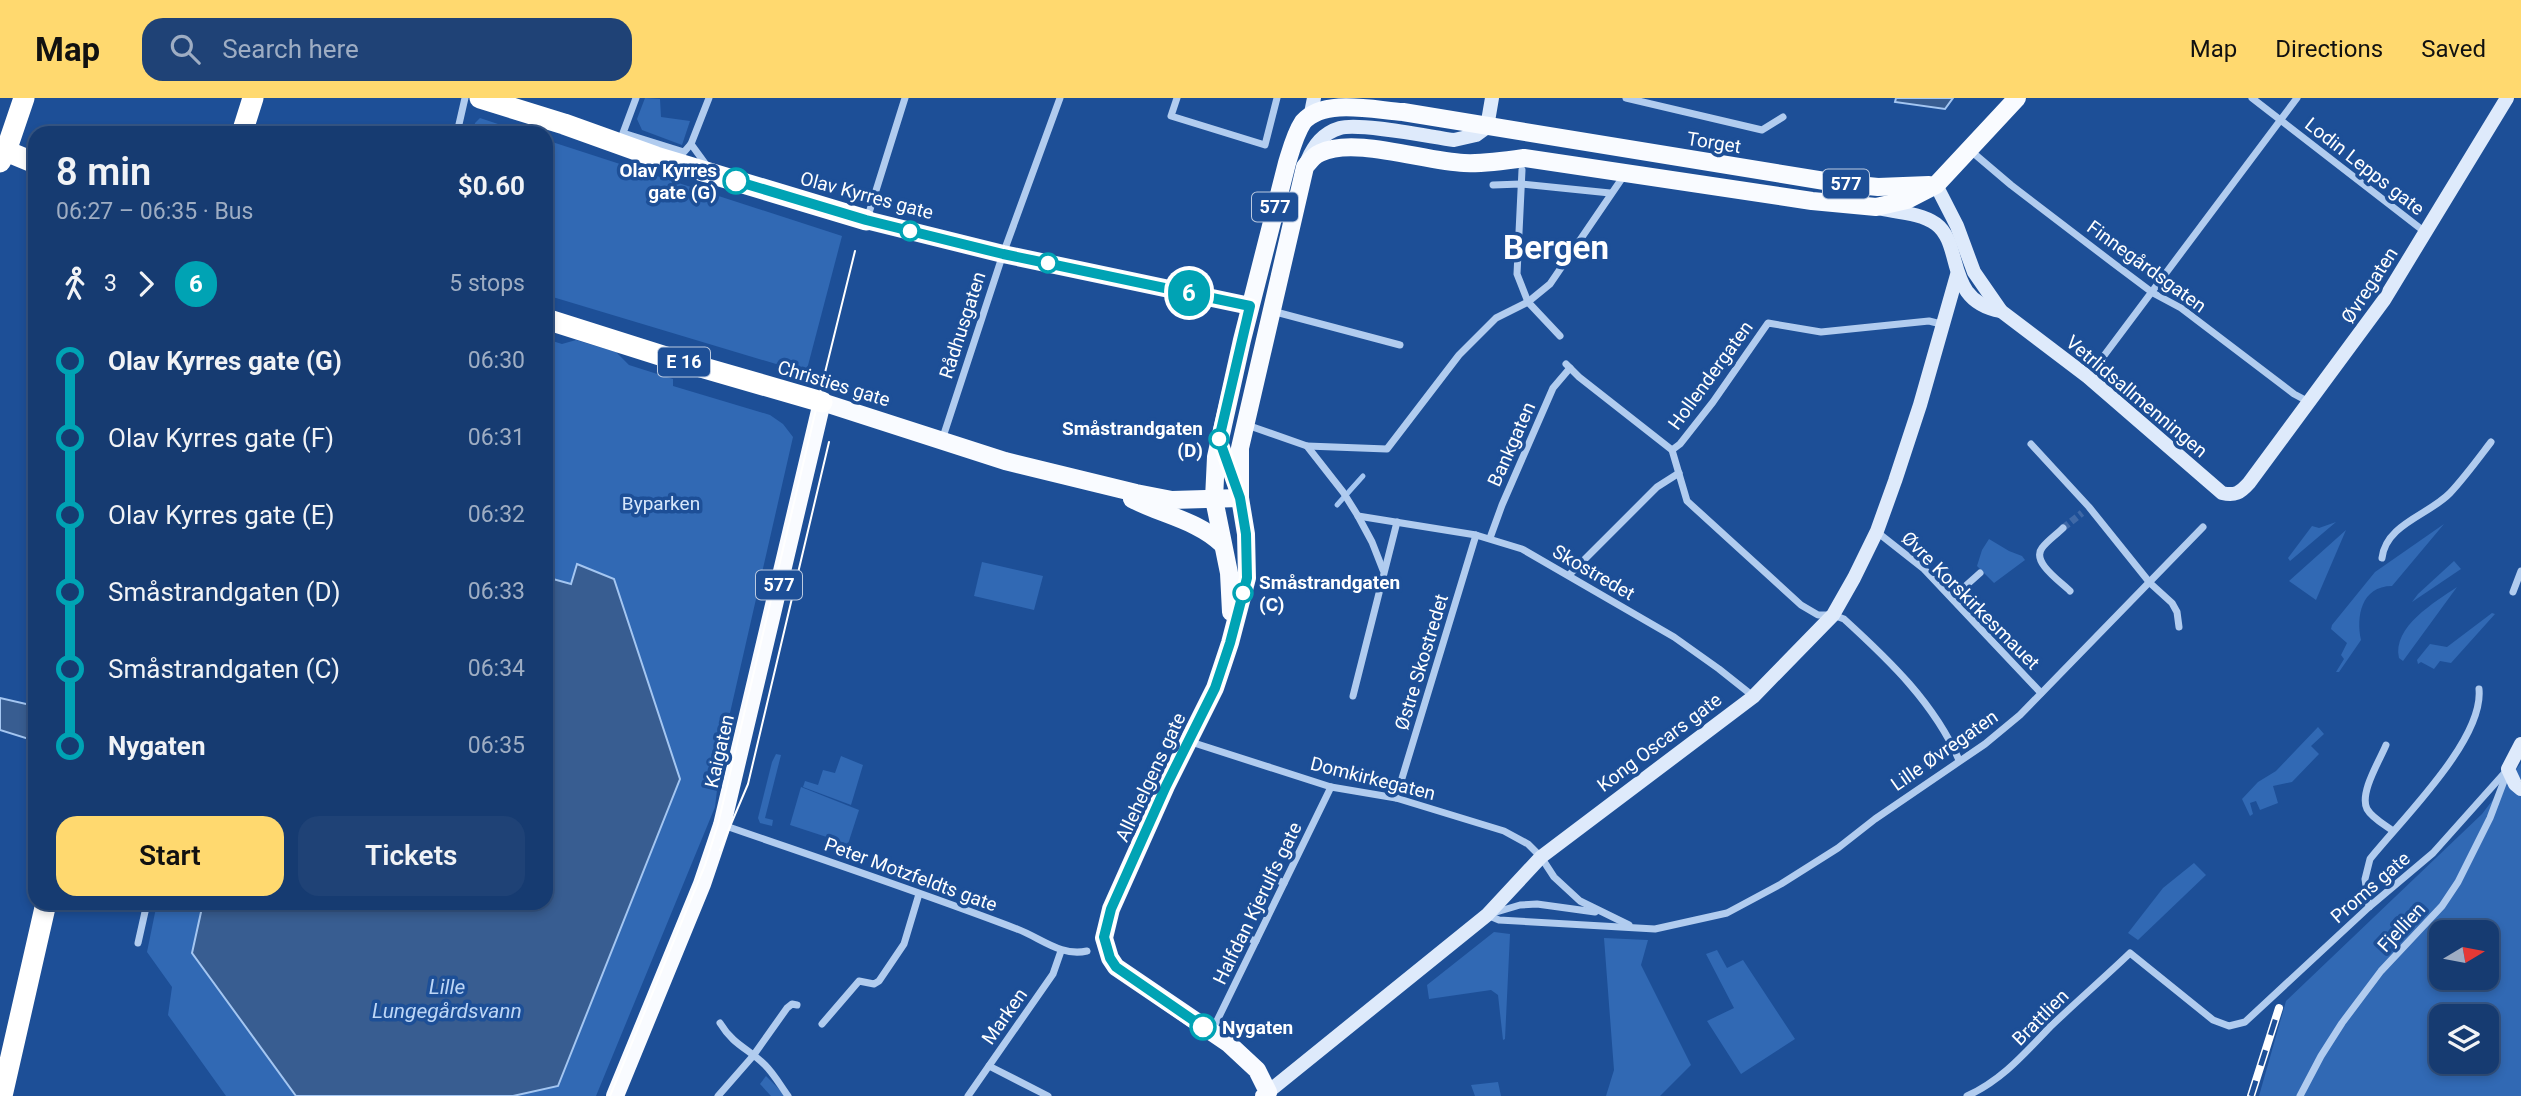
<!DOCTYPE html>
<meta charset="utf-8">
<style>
body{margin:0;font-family:Roboto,sans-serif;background:#1f4276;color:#f1f3f6;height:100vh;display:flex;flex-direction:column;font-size:26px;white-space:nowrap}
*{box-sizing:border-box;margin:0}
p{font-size:23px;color:#9eadc3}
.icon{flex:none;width:38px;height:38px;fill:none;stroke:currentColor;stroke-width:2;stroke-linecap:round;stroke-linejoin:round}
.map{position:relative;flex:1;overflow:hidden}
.side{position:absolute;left:28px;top:28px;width:525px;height:784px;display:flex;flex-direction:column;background:#163b71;border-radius:21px;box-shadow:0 4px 10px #0003,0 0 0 2px #355584}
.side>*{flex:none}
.badge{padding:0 14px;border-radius:23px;font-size:24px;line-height:46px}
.needle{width:46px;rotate:80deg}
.buttons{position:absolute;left:2429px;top:822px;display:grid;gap:14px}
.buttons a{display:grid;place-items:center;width:70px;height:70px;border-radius:14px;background:#163b71;box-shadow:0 4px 10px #0003,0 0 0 2px #355584;font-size:35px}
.map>.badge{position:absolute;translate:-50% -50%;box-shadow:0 0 0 4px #fff}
.legs{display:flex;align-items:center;gap:10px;height:77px;padding:0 28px;font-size:23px}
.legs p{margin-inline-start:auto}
.headline{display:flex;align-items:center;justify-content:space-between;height:119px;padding:0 28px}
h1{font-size:38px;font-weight:600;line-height:52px}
.button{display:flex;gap:14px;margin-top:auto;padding:14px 28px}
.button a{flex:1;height:80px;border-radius:21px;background:#ffd96f;color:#111;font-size:28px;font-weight:600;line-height:80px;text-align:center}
.button a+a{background:#1f4276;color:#f1f3f6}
ul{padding:0 28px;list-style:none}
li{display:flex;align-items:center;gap:24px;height:77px;font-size:26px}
li i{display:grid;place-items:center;width:10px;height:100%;margin:0 9px;background:currentColor}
li i::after{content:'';width:18px;height:18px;margin:-9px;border:5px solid;border-radius:50%;background:#163b71}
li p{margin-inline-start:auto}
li:first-child i{background:linear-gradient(#0000 50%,currentColor 0)}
li:last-child i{background:linear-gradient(currentColor 50%,#0000 0)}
header{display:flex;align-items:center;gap:42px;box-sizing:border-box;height:98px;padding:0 35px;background:#ffd96f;color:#111}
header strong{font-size:33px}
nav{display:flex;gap:38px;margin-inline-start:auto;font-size:24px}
.search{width:490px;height:63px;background:#1f4276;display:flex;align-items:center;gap:18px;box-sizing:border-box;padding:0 24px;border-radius:21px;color:#9eadc3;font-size:26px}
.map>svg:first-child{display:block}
.green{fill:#3169b4;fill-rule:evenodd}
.water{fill:#385d91;stroke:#a4c6f1;stroke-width:2}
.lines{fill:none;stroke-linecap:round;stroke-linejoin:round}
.stream{stroke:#a4c6f1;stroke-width:5}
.street-tunnel{stroke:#3f69a7;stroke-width:7;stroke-dasharray:7 3.5;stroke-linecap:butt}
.street{stroke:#b1ccef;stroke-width:7}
.secondary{stroke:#deeafb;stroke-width:14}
.primary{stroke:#f9fbff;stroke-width:18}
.highway{stroke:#fff;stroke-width:21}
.tram{stroke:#fff;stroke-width:2}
.rail-casing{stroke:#fff;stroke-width:8}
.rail{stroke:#1d4f97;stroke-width:5;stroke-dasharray:16;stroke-linecap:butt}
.line-1-casing{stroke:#fff;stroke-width:16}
.line-1{stroke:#00a3b4;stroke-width:10}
.stop-1-dot{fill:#fff;stroke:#00a3b4;stroke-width:3.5}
.labels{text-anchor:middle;stroke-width:7;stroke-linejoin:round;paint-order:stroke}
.shield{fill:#1d4f97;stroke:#bbcae0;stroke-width:2}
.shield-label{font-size:18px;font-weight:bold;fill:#fff}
.street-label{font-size:19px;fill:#fff;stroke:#1d4f97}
.stop-label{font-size:19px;font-weight:bold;fill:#fff;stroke:#1d4f97;text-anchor:end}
.park-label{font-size:19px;fill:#d7e7fb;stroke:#1d4f97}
.water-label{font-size:21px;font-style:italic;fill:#bdd6f6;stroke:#1d4f97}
.town-label{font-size:33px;font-weight:bold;fill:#fff;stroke:#1d4f97}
</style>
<header>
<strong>Map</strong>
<div class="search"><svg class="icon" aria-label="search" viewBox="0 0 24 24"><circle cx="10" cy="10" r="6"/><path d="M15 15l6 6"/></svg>Search here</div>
<nav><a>Map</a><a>Directions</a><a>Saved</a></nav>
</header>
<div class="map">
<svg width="2521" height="998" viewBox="0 0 2521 998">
<rect width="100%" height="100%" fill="#1d4f97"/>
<g class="green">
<polygon points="645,0 660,1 661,19 690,23 682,47 642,32 637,21"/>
<polygon points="480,20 525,35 473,35 475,25"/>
<polygon points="546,42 842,138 806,275 546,197"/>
<polygon points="546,241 562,246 576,242 616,254 629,267 673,281 673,288 770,317 783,326 793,339 722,650 715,709 596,998 226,998 168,917 172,889 147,854 157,805 546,805"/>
<polygon points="2336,424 2290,463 2288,460 2312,428 2319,430"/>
<path d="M 2444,426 L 2392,488 C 2361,488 2356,519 2361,542 L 2339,574 L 2336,574 L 2344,561 L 2341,557 L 2347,545 L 2331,531 L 2332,527 L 2375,474 Z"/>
<polygon points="2346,432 2316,502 2289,483"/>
<polygon points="1989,441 2009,453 2022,458 2025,462 1994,485 1977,468 1982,452"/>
<polygon points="2454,463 2461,471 2412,504 2418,496"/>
<polygon points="982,464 1043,478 1034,512 974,498"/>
<path d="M 2457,489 L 2403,563 L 2399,560 C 2392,529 2435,504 2457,489 Z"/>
<polygon points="2492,515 2495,516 2451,565 2440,563 2434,571 2421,564 2418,566 2417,562 2430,546 2447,549"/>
<polygon points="2318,629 2324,636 2311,648 2319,656 2292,684 2273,688 2278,705 2260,712 2256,703 2250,705 2253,716 2250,718 2242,701 2258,684 2276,673"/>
<polygon points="776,656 781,657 765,720 773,722 772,728 760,725 758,720 772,664"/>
<polygon points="841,658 863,667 851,707 803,689 805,683 818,687 823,672 835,675"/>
<path d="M 2521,665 L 2521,998 L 2259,998 L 2286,903 L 2482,716 ZM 2441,835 L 2487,835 L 2487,880 L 2441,880 ZM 2441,919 L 2487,919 L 2487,964 L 2441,964 Z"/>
<polygon points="801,689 859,712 848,746 790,727"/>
<polygon points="2194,765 2206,777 2138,842 2128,835 2163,790"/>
<polygon points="1494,834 1510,836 1505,941 1503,942 1498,897 1491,892 1429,901 1427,887"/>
<polygon points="1604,840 1648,842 1641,867 1691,967 1660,998 1606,998 1614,972"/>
<polygon points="1717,852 1727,870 1743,862 1795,941 1741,976 1707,923 1734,910 1706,856"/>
<polygon points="766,978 786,998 771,998 760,986"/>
<polygon points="1498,984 1501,998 1475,998 1471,987"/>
</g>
<g class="water">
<polygon points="1896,0 1953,0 1945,11 1895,4"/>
<polygon points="577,466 614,481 680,681 558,988 513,998 296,998 192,855 203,805 546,805 546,479 571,486"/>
<polygon points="0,600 35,608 35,643 0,632"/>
</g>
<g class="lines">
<polyline class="stream" points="1337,407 1363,378"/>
<polyline class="street-tunnel" points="2063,430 2082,415"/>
<g class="street">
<polyline points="636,0 623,35 684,54 691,46 709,0"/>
<polyline points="1177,0 1171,18 1265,47 1277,0"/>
<polyline points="1626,0 1762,32 1783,19"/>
<polyline points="2252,0 2425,134"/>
<polyline points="457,35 465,0"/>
<polyline points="691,46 707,68"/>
<polyline points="1971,53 2011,87 2113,165 2153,195 2181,210 2294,296 2309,304"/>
<polyline points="1522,72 1517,176 1528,204 1560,238"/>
<polyline points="1493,87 1521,86 1610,95"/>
<polyline points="868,118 905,0"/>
<polyline points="1272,213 1400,247"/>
<path d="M 1566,266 L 1579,279 L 1672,352 L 1687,403 L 1801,507 L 1818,517 L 1833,517 L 1844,521 C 1890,563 1934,605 1959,662"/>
<polyline points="2088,279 2297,0"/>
<polyline points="1247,327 1307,348 1343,394 1358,418 1372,444 1383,472"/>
<polyline points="942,342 1003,156 1060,0"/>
<polyline points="2031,346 2089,409 2150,485 2172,505 2177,514 2179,529"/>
<polyline points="1307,348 1387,351 1459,257 1496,220 1528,204 1550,186 1625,76"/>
<polyline points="1672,352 1680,346 1713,304 1768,225 1821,234 1929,223 1941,226"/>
<polyline points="1358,418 1476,437 1522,451 1674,539 1719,571 1753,598"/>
<path d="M 2063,430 C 2056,437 2047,443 2042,450 C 2031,464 2061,484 2070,493"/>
<polyline points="1877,434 1924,471 2041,595"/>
<polyline points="1490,440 1502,407 1553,290 1570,270"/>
<path d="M 2382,460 C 2386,426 2429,417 2450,395 C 2465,379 2478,361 2491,344"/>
<polyline points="1569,477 1657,389 1679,375"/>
<polyline points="2513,494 2521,473"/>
<polyline points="1952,500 1980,475"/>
<polyline points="1353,598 1397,424"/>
<polyline points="1191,644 1331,689 1396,700 1504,733 1528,746 1541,759 1554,779 1580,803 1629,827"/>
<path d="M 2386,647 C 2380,662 2359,695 2367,711 C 2372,720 2385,727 2393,733"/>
<polyline points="1396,700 1476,437"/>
<path d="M 723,727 C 821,761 920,794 1017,831 C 1041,840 1061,859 1087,853"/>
<polyline points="1271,779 1284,785"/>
<path d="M 2369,809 L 2365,781 L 2370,761 C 2401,722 2484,642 2479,591"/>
<polyline points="1493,815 1520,807 1537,806 1595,814"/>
<polyline points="1487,817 1499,822 1655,831 1727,815 1781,786 1838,750 1875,721 1985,646 2020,617 2203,429"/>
<polyline points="1244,839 1256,843"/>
<polyline points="138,845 147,805"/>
<path d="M 720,925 C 734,948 748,950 765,967 C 774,976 780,987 788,998"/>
<polyline points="822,926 859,883 874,886 879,883 904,846 919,796"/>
<polyline points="1212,933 1331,689"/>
<polyline points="989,968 1048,998"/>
<polyline points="718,998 753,958 787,910 792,906 797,907"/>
<polyline points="968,998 1053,876 1061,853"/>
<path d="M 1967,998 C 2002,982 2024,956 2050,929 C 2076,904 2104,880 2130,855 L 2213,922 L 2229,928 L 2245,924 L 2369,809 L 2433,755 L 2508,671"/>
<polyline points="2300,998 2321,958 2342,925 2381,873 2442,808 2458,784 2490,720 2507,675"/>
</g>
<g class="secondary">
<polyline points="1311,15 1314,0"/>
<path d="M 1307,63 C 1314,47 1323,35 1340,30 C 1359,24 1431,39 1454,42 L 1476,37 L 1487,29 L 1492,0"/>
<path d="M 1936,87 L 1957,128 L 1974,174 L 2001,213 L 2088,279 L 2222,395 C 2235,398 2240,395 2249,385 L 2384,202 L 2507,0"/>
<path d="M 1877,110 C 1895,114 1921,115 1936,126 C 1964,147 1944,203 2001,213"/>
<polyline points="2521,646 2508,671 2515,686 2521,691"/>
<polyline points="1268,994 1487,817 1541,759 1753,599 1833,517 1854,480 1877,433 1895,383 1920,307 1957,177"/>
</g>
<g class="primary">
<polyline points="866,122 1003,156 1250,208"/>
<path d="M 1132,401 C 1162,417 1197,422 1222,446"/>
<path d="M 1231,514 L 1229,475 L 1214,401 L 1216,359 L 1242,242 L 1287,65 C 1291,52 1295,36 1303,24 C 1324,0 1373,12 1403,14 L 1837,85 L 1878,89 L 1929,87"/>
<polyline points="615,998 702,786 722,727 822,304 1005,363 1136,395 1172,402 1240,400"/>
<path d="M 1264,998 L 1268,994 L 1257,972 L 1228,945 L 1116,869 L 1110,860 L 1104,840 L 1111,811 L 1166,688 L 1215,590 L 1230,545 L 1247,480 L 1246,436 L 1240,400 L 1240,350 L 1305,69 C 1310,63 1313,58 1320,55 C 1354,38 1426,64 1464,65 C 1484,66 1504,63 1524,60 L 1812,103 L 1876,109 L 1907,102 L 1936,87 L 2017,0"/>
</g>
<g class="highway">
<polyline points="480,0 564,26 656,59 866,122"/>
<polyline points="242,35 253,0"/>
<polyline points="6,53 35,65"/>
<polyline points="0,64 6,53 24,0"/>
<polyline points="546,221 666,259 822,304"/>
<polyline points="2,998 46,805"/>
</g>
<g class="tram">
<polyline points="720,752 748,686 829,344"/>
<polyline points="610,998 705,767 718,726 818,303 855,153"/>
</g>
<defs>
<polyline id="rail" points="2251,998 2279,910"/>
</defs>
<use href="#rail" class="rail-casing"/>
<use href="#rail" class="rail"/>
</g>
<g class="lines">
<defs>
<polyline id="line-1" points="736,83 866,122 1003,156 1250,208 1219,341 1240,400 1246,436 1247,480 1230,545 1215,590 1166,688 1111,811 1104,839 1110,860 1116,869 1203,929"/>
</defs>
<use href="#line-1" class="line-1-casing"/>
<use href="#line-1" class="line-1"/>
</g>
<g class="stop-1-dot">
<circle cx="736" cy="83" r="12"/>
<circle cx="910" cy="133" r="9"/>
<circle cx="1048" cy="165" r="9"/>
<circle cx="1219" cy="341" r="9"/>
<circle cx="1243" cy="495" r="9"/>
<circle cx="1203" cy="929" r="12"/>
</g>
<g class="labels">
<g class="shield">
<rect x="1823" y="71.5" width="46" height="29" rx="5"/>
<rect x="1252" y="94.5" width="46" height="29" rx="5"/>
<rect x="658" y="249.5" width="52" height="29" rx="5"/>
<rect x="756" y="472.5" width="46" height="29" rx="5"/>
</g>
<g class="shield-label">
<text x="1846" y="92">577</text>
<text x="1275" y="115">577</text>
<text x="684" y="270">E 16</text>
<text x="779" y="493">577</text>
</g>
<g class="street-label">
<text transform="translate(1714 44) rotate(9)" y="7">Torget</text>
<text transform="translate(2365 68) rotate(38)" y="7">Lodin Lepps gate</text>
<text transform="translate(867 97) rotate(15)" y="7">Olav Kyrres gate</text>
<text transform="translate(2147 168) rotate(36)" y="7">Finnegårdsgaten</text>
<text transform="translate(2369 187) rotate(-57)" y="7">Øvregaten</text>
<text transform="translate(962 227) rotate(-72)" y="7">Rådhusgaten</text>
<text transform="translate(1710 277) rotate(-54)" y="7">Hollendergaten</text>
<text transform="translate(834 285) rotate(17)" y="7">Christies gate</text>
<text transform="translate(2137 298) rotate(40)" y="7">Vetrlidsallmenningen</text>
<text transform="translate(1511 346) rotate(-66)" y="7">Bankgaten</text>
<text transform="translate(1594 474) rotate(30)" y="7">Skostredet</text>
<text transform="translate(1971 502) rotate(45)" y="7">Øvre Korskirkesmauet</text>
<text transform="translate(1421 564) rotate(-73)" y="7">Østre Skostredet</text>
<text transform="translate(1659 644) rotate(-37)" y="7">Kong Oscars gate</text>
<text transform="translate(1944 652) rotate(-35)" y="7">Lille Øvregaten</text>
<text transform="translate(719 653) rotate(-77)" y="7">Kaigaten</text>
<text transform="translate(1150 679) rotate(-65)" y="7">Allehelgens gate</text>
<text transform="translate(1373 680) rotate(14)" y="7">Domkirkegaten</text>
<text transform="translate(911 776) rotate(20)" y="7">Peter Motzfeldts gate</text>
<text transform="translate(2370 789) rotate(-41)" y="7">Proms gate</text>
<text transform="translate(1257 805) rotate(-64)" y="7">Halfdan Kjerulfs gate</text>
<text transform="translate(2401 829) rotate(-47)" y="7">Fjellien</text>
<text transform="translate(1004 918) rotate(-55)" y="7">Marken</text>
<text transform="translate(2040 919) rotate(-45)" y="7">Brattlien</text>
</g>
<g class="stop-label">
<text x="717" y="79">Olav Kyrres<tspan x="717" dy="22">gate (G)</tspan></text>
<text x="1203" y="337">Småstrandgaten<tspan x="1203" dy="22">(D)</tspan></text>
<text x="1259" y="491" text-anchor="start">Småstrandgaten<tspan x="1259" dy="22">(C)</tspan></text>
<text x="1222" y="936" text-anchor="start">Nygaten</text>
</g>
<g class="park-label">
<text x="661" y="412">Byparken</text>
</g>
<g class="water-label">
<text x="447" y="896">Lille<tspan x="447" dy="24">Lungegårdsvann</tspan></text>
</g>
<g class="town-label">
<text x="1556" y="161">Bergen</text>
</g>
</g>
</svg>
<div class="buttons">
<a><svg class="needle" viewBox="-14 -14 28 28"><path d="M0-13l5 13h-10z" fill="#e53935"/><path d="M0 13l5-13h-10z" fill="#9eadc3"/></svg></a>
<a><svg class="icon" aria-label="layers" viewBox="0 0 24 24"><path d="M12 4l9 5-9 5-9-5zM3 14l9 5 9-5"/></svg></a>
</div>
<b class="badge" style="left:1189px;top:195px;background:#00a3b4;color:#fff">6</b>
<section class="side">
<div class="headline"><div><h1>8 min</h1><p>06:27 – 06:35 · Bus</p></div><b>$0.60</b></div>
<div class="legs"><svg class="icon" aria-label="walk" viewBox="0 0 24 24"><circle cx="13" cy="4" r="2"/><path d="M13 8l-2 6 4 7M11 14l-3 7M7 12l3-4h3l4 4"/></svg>3<svg class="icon" aria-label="forward" viewBox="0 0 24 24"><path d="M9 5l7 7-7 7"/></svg><b class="badge" style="background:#00a3b4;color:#fff">6</b><p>5 stops</p></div>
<ul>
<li><i style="color:#00a3b4"></i><b>Olav Kyrres gate (G)</b><p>06:30</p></li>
<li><i style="color:#00a3b4"></i><span>Olav Kyrres gate (F)</span><p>06:31</p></li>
<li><i style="color:#00a3b4"></i><span>Olav Kyrres gate (E)</span><p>06:32</p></li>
<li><i style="color:#00a3b4"></i><span>Småstrandgaten (D)</span><p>06:33</p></li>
<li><i style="color:#00a3b4"></i><span>Småstrandgaten (C)</span><p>06:34</p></li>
<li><i style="color:#00a3b4"></i><b>Nygaten</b><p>06:35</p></li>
</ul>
<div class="button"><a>Start</a><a>Tickets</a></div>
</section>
</div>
